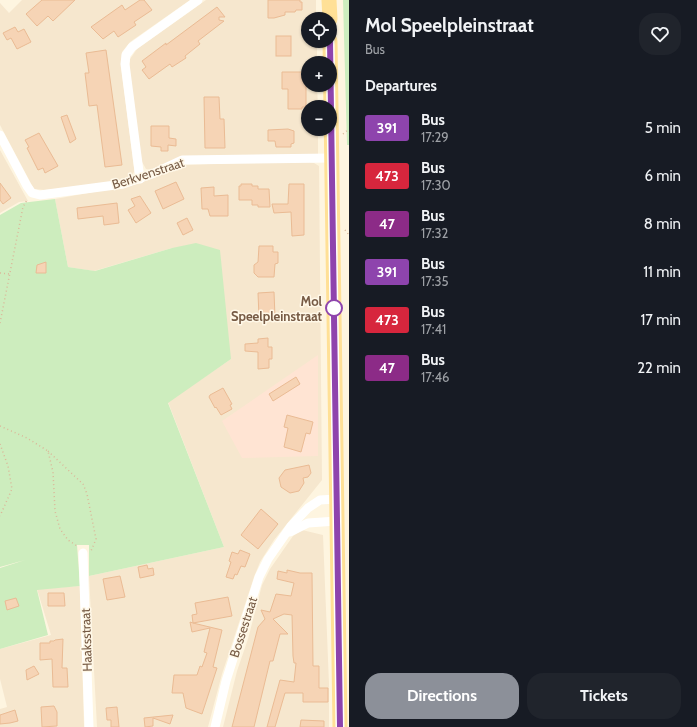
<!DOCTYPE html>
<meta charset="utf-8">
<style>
body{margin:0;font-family:Cabin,sans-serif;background:#20242c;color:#f1f3f6;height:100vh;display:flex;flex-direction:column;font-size:15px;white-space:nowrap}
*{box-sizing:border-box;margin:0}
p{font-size:13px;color:#9ea1a6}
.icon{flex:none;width:22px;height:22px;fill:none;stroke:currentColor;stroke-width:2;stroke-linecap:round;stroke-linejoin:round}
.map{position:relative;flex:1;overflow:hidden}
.drawer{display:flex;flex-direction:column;background:#171b24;width:348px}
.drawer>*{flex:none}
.badge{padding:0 8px;border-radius:3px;font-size:14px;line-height:26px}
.controls{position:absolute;left:301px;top:12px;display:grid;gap:8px}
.controls a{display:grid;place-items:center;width:36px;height:36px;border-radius:50%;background:#171b24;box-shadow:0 1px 3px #0004;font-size:20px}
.map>.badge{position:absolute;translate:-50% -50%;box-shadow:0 0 0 2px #fff}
h2{padding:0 16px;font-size:15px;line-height:36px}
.round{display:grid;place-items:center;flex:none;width:42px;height:42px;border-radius:16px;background:#20242c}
.overview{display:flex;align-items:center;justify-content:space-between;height:68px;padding:0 16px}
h1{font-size:19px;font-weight:700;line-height:30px}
.primary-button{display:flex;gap:8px;margin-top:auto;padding:8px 16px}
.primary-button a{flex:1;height:46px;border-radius:16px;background:#8c9099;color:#fff;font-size:16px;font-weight:700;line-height:46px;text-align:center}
.primary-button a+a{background:#20242c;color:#f1f3f6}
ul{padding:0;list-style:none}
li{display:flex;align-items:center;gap:12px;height:48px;padding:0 16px}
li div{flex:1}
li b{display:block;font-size:15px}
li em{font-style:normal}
li .badge{min-width:44px;font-weight:700;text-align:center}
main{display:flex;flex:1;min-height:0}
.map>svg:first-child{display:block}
.residential{fill:#f6e7ce}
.commercial{fill:#ffe4d3}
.green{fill:#cdedbe}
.building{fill:#f6d4b5;stroke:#eabb94}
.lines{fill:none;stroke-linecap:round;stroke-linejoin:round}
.path{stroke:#dbb799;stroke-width:1.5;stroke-dasharray:1 3;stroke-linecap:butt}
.minor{stroke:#fff;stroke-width:9}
.primary{stroke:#ffe096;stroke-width:15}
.line-casing{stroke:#fff;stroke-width:9}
.line{stroke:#8e44ad;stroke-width:6}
.stop-dot{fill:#fff;stroke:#8e44ad;stroke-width:2}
.labels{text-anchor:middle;stroke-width:3;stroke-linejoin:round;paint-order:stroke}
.street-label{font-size:13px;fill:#775b45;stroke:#fff8e8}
.stop-label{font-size:13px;font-weight:bold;fill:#775b45;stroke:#fff8e8;text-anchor:end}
</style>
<main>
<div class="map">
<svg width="349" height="727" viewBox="0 0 349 727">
<rect width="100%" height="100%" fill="#fef5e0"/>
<g class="residential">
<polygon points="22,0 190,0 130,42 122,52 121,66 134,168 134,172 130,177 109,184 45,190 34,189 0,125 0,3 9,13"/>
<polygon points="206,0 316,0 316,19 308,19 308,41 317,41 317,63 308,63 308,85 317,85 318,107 308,107 308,129 318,129 318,154 178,159 151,170 146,169 141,160 129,67 130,59 137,49"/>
<polygon points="0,150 28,201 19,202 0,213"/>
<polygon points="305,161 314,163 319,166 322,480 274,540 260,562 254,577 222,674 208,727 97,727 89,576 224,547 168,402 231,359 172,248 94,271 68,267 55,199 138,184 179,165"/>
<polygon points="302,530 323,535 329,684 329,727 223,727 237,671 248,639 262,585 270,569 293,536"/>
<polygon points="80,586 84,727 0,727 0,709 7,707 0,679 0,649 51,635 37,589"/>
</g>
<polygon class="commercial" points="318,355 318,456 242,458 222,421"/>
<g class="green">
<polygon points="343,0 349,0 349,145 347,145"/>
<polygon points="55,199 68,267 95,271 172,248 196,243 220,250 231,359 168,403 224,547 89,576 89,545 77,545 80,586 37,590 48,635 0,649 0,568 25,560 0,567 0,215 21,203"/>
</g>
<g class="building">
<polygon points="42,0 75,0 53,21 48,16 37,26 26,14"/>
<polygon points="140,0 144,0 152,10 134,22 136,25 118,37 114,31 103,39 91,27 122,5 125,10"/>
<polygon points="268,0 300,0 300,2 302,2 302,10 296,10 295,12 285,12 285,15 274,18 268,18"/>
<polygon points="217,7 225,17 219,17 219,20 224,21 198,41 200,44 185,56 186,58 172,67 170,64 149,79 142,70 146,67 142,61 166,43 166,45"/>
<polygon points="15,27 18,32 24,29 31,42 17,49 11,38 7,40 3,33"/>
<rect x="276" y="36" width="15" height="20"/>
<polygon points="106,50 122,165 105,167 97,105 89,106 85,73 89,73 86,53"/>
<polygon points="282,72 306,72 306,107 302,107 302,109 288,109 288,89 282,89"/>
<polygon points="204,97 219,97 220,119 224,119 225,148 205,148"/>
<polygon points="67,115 76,139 70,143 61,117"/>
<polygon points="151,126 169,126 169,138 176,139 176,146 168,145 168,151 161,151 161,147 151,146"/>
<polygon points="288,129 294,131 294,143 291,144 291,147 276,147 275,141 268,141 268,130"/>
<polygon points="39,133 58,166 45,173 43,168 38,170 27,148 29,147 25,140"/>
<polygon points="176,182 184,199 163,209 155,191"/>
<polygon points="0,183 11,198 3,204 0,200"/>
<polygon points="241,184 252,184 252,186 258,186 258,189 269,189 270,207 258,207 258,205 252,205 252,200 239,200 239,186 241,186"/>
<polygon points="289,184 304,184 304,235 292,236 291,212 274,213 272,204 288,204"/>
<polygon points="214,187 214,196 228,195 228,216 210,216 208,209 202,209 201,188"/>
<polygon points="140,196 151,213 136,223 128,210 135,206 131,199"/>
<polygon points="117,203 119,223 104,225 103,216 78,219 77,208"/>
<polygon points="187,218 193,230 183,235 177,223"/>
<polygon points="259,246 273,246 273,252 278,252 278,263 275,264 274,277 258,277 254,273 254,265 258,262"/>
<polygon points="46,262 46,273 36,273 37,265"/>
<polygon points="274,292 275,317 270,317 270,319 262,320 262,317 259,317 258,293"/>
<polygon points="268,338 268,347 272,347 272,359 269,359 269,368 258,369 258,352 245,351 245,344 258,343 258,339"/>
<polygon points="296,377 300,384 273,401 269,394"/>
<polygon points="223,388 232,404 230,405 232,409 221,415 216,407 215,408 209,397 210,395"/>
<polygon points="287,415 313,422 310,434 306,433 301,452 284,447 288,428 284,427"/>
<polygon points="309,465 311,473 308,477 303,478 304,483 299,491 290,493 281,487 279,478 285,470"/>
<polygon points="261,509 278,524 258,549 241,535"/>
<polygon points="240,550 250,554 245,567 241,566 237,575 235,574 233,579 226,577 231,562 229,561 232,552 238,554"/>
<polygon points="147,565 148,569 153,568 154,575 140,578 138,567"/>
<polygon points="287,570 300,573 312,573 313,666 319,666 319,688 328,688 328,702 303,702 303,693 285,693 275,727 267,727 280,680 294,682 296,663 294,663 293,656 292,615 284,614 273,619 288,634 280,634 273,661 270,661 254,727 232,727 258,627 265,619 261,610 270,612 276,594 291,596 294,583 277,579 278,571 287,573"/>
<polygon points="120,576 125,597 107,600 103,579"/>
<polygon points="48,593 64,593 65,606 48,606"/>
<polygon points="228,597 232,616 193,623 222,630 213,667 217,668 202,714 186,708 183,693 172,693 174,675 197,675 200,666 202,667 207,653 204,652 210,628 192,632 190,622 193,623 192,615 197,614 195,603"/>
<polygon points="16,598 19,606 7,610 5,601"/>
<polygon points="63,639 62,668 67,668 68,687 53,687 52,659 40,660 40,643 50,643 50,641 54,641 55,640"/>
<polygon points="34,666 39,674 27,680 26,670"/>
<polygon points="54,706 57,712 57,726 42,727 41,707"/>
<polygon points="117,707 119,727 111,727 111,720 107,720 106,708"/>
<polygon points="15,710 18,721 10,723 0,724 0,715"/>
<polygon points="173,715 170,724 153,718 153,726 145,727 144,718"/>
<polygon points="301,720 324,721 324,727 300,727"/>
</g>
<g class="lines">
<g class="path">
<polyline points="343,134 349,129"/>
<polyline points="345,230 349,235"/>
<polyline points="0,273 10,274"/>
<polyline points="0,323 23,207 27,200"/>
<polyline points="0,426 27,438 48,451 53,472 55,511 60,529 68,540 77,546"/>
<polyline points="0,444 8,466 12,489 0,516"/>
<polyline points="48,451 83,484 87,494 96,539 91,551"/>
</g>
<g class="minor">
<polyline points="0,135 27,186 32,193 40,195 123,184 152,174 182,160 332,158"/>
<polyline points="140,179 125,64 126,55 132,47 198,0"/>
<polyline points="290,532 308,523 337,521"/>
<polyline points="83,553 89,727"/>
<polyline points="215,727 226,681 259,577 268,559 291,526 308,508 320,500 336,499"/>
</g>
<g class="primary">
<polyline points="329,0 330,19"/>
<polyline points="330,41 340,727"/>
</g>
</g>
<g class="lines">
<defs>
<polyline id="line" points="330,41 340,727"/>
</defs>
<use href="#line" class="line-casing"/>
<use href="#line" class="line"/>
</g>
<circle class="stop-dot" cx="334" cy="308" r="8"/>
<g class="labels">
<g class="street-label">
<text transform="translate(148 173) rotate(-18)" y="5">Berkvenstraat</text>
<text transform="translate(243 627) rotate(-72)" y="5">Bossestraat</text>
<text transform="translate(86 640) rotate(-92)" y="5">Haaksstraat</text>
</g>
<g class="stop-label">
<text x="322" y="306">Mol<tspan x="322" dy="15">Speelpleinstraat</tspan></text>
</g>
</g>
</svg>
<div class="controls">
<a><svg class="icon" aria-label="locate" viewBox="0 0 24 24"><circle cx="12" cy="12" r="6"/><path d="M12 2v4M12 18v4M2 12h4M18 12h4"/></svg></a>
<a>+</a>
<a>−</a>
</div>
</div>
<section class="drawer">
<div class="overview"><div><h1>Mol Speelpleinstraat</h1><p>Bus</p></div><a class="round"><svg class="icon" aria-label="heart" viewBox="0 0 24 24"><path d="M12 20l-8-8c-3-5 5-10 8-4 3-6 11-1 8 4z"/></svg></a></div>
<h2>Departures</h2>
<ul>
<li><span class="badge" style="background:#8e44ad;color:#fff">391</span><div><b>Bus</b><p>17:29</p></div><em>5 min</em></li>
<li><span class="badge" style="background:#d7263d;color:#fff">473</span><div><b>Bus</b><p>17:30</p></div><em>6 min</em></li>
<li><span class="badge" style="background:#8c2b87;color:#fff">47</span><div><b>Bus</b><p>17:32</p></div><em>8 min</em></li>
<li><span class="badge" style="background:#8e44ad;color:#fff">391</span><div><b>Bus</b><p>17:35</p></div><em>11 min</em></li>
<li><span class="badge" style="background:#d7263d;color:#fff">473</span><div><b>Bus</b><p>17:41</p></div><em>17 min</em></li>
<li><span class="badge" style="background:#8c2b87;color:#fff">47</span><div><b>Bus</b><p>17:46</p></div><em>22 min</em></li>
</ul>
<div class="primary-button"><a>Directions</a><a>Tickets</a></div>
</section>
</main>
